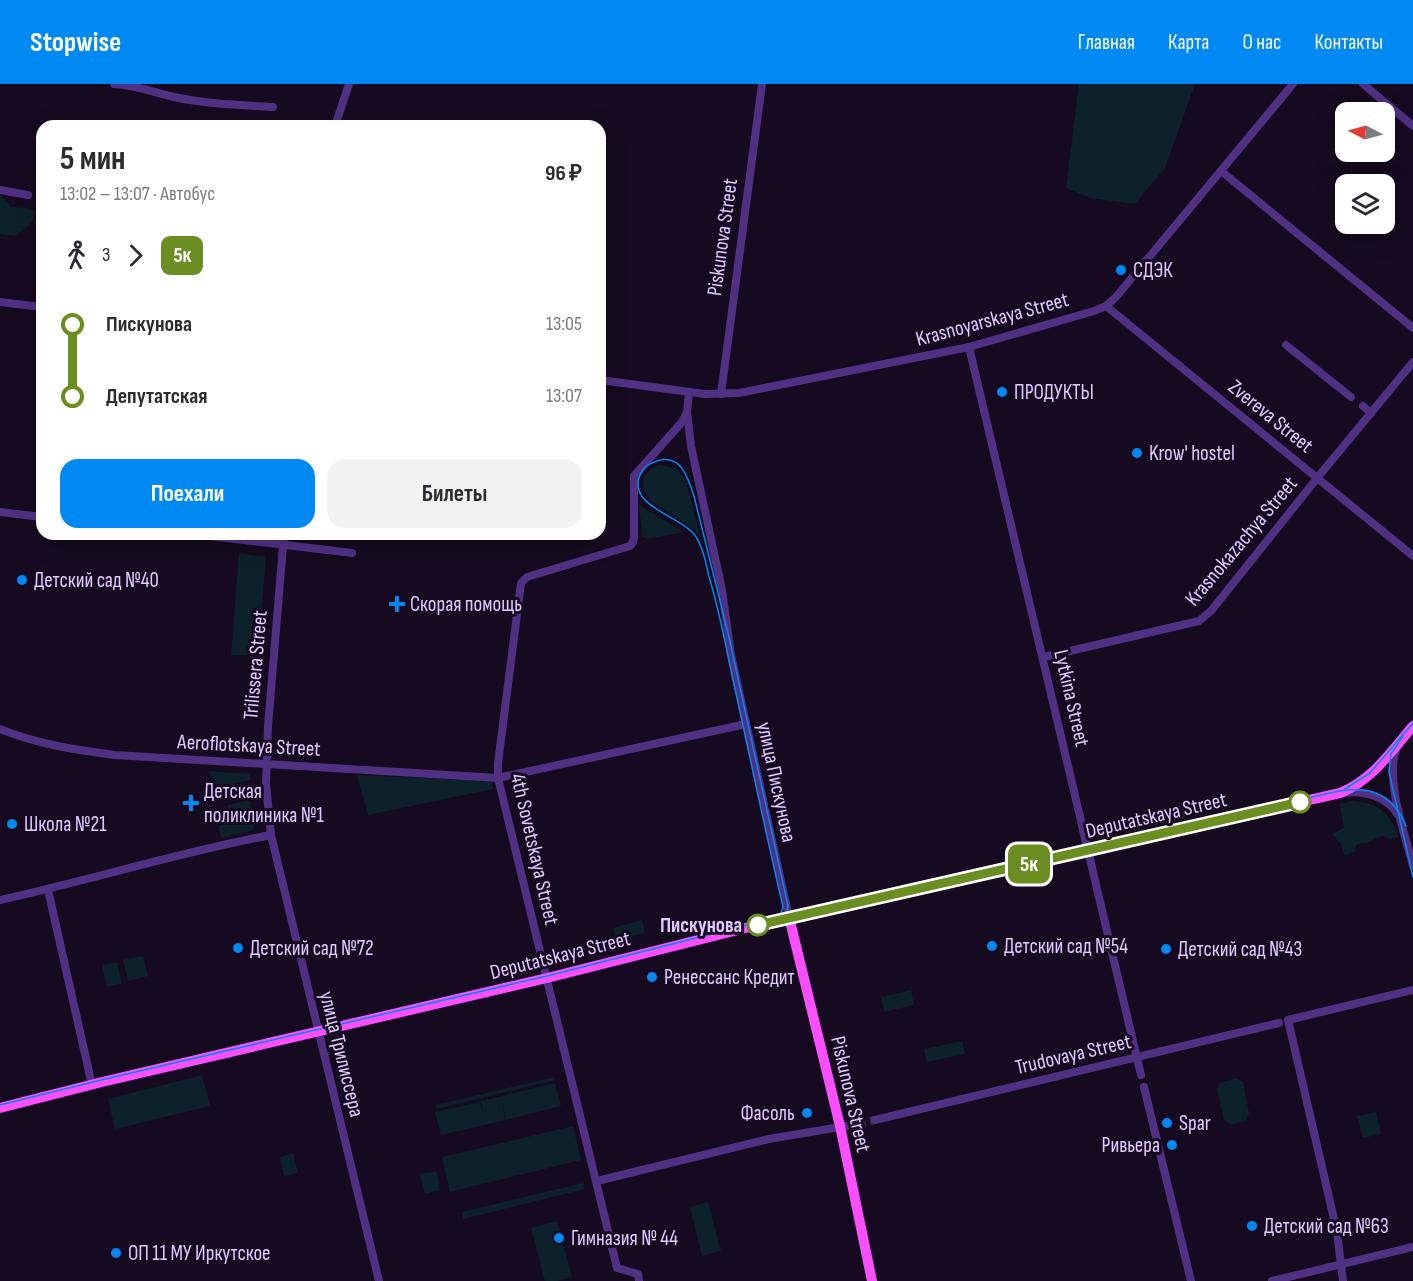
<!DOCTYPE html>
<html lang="ru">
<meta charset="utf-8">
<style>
body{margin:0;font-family:"Sofia Sans Condensed",sans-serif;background:#f2f2f3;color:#2b2b33;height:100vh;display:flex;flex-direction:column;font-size:22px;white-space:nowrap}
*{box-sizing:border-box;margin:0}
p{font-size:20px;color:#7c7c81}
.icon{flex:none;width:33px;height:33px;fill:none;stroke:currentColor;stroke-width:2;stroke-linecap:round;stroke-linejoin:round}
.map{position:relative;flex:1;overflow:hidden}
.side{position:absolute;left:36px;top:36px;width:570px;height:420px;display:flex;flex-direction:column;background:#fff;border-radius:18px;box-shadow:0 6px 24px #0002}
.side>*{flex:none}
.badge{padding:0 12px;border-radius:9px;font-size:21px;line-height:39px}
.needle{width:39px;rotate:276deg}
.fabs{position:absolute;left:1335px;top:18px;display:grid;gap:12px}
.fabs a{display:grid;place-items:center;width:60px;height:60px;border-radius:12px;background:#fff;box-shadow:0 6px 24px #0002;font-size:30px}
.map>.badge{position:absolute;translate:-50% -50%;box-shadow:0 0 0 3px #fff}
.legs{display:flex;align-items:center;gap:9px;height:66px;padding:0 24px;font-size:20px}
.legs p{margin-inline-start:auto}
.overview{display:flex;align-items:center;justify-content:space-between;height:102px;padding:0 24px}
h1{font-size:33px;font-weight:700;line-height:45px}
.cta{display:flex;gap:12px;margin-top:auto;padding:12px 24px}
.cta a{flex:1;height:69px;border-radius:18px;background:#0089f3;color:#fff;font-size:24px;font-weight:700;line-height:69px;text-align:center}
.cta a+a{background:#f2f2f3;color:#2b2b33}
ul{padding:0 24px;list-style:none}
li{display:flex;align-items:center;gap:21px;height:72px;font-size:22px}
li i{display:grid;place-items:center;width:9px;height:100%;margin:0 8px;background:currentColor}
li i::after{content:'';width:15px;height:15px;margin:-8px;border:4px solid;border-radius:50%;background:#fff}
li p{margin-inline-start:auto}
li:first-child i{background:linear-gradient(#0000 50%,currentColor 0)}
li:last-child i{background:linear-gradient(currentColor 50%,#0000 0)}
header{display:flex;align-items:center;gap:36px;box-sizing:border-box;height:84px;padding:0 30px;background:#0089f3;color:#fff}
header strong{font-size:28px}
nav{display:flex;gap:33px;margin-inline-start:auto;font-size:21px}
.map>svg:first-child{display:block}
.green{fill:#0d212a}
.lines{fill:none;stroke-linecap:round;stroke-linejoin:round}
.minor-tunnel{stroke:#342641;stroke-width:8;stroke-dasharray:8 4;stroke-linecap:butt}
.minor{stroke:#4f3083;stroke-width:8}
.major{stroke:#f94fff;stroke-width:10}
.tram{stroke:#0089f3;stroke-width:1.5}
.line-1-casing{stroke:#fff;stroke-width:14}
.line-1{stroke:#6b8e23;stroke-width:9}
.poi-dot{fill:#0089f3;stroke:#150a1f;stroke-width:2}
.stop-1-dot{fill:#fff;stroke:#6b8e23;stroke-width:3}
.labels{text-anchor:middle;stroke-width:6;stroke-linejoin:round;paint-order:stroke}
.street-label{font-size:21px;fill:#e1c8ff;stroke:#150a1f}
.poi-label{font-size:21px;fill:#e1c8ff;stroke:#150a1f;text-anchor:start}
.stop-label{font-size:21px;font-weight:bold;fill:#e1c8ff;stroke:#150a1f;text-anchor:end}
</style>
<header>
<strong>Stopwise</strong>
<nav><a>Главная</a><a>Карта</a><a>О нас</a><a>Контакты</a></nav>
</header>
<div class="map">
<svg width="1413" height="1197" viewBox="0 0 1413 1197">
<rect width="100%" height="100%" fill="#150a1f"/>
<g class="green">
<polygon points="1079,0 1195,0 1165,84 1135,120 1090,114 1066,104"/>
<path d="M 0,110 L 11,123 L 26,124 L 34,127 C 36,140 24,144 16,152 L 0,150 Z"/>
<path d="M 659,381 L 676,384 L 685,394 L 701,454 L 694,445 L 651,417 C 638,402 641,389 659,381 Z"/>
<polygon points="639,421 684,448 647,455 642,452"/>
<polygon points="239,469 266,473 258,571 231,571"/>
<polygon points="208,687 250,690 250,696 219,703"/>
<polygon points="357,691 491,697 493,705 368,731"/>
<polygon points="250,716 254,746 221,754 219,744 227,731 228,721"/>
<path d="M 1353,717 C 1378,719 1391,729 1398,753 L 1389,755 L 1383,751 L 1367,759 L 1363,759 L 1356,761 L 1355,768 L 1345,771 L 1341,760 L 1332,750 L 1344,744 L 1340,720 Z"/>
<polygon points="642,836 645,849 616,856 613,844"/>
<polygon points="143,872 148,892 128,897 123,876"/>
<polygon points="117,878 122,899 107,903 102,881"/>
<polygon points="911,906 914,921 884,928 881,913"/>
<polygon points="962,957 965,970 927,978 924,965"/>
<polygon points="202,991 210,1022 115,1045 108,1015"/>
<polygon points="554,993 555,996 437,1025 436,1021"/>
<polygon points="1236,994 1243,998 1249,1029 1246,1037 1230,1041 1224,1036 1217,1005 1220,999"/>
<polygon points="555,999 561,1022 506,1036 501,1014 505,1036 441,1051 435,1028 480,1018 483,1029 481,1017"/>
<polygon points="1376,1028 1381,1050 1363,1054 1357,1032"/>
<polygon points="573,1042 581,1076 450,1108 442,1073"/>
<polygon points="293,1069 298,1089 284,1092 280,1073"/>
<polygon points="436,1087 440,1106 425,1110 420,1090"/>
<polygon points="583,1099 585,1105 463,1135 462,1128"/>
<polygon points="708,1118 721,1167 702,1172 690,1123"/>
<polygon points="557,1137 572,1193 557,1197 545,1197 531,1144"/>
</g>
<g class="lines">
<polyline class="minor-tunnel" points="858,1040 875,1036"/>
<g class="minor">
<path d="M 114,0 C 135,1 153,8 174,13 C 206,20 240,21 273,23"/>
<polyline points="1363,0 1413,42"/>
<polyline points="335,42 349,0"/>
<polyline points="1221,87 1413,244"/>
<polyline points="0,106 28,111"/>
<polyline points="0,218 42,223"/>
<polyline points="1106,222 1413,472"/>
<polyline points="1286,261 1351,313"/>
<polyline points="969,263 1141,991"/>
<polyline points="600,296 705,310 739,309 969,263 1094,227 1106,222 1116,213 1293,0"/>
<polyline points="689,308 687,328 691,362 722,506 731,571 789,833"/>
<polyline points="721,310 762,0"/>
<polyline points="1363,322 1371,329"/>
<polyline points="0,428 42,433"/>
<polyline points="193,450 352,469"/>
<polyline points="284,450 268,642 266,700 271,751 379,1197"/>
<polyline points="1044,573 1199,537 1211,527 1318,393 1413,278"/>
<path d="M 0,645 C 36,660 76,666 115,671 L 498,694 L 746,640"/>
<path d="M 1397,663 C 1384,694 1405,750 1413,782"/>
<path d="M 1345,709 C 1365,706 1387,713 1398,731"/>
<polyline points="48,806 92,1001"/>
<path d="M 0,816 C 91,796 180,768 271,751"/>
<polyline points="1144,1003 1191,1197"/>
<polyline points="875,1036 1279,939"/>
<polyline points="597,1097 769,1055 858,1040"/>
<polyline points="639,1197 638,1190 617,1184 498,694 498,679 521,499 527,493 630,462 633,458 634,453 634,392 682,338 687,328"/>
<polyline points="1272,1197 1413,1163"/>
<polyline points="1343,1197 1337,1148 1288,936 1413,906"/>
</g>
<g class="major">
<polyline points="789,833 840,1042 872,1197"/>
<path d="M 0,1024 L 102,998 L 547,894 L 789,833 L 1340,709 C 1372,696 1391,668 1413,642"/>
</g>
<g class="tram">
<polyline points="1403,652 1391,670 1389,688 1413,793"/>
<polyline points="1345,705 1370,689 1413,639"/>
<path d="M 776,834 L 781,829 L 783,823 C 765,746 749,668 732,591 C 725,558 719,525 709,493 C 706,479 703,462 694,450 C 680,432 627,422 640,391 C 643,384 649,379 657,377 C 681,369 688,394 694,412 L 728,549 L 788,822 L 786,831 L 782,836"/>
<path d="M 0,1021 L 101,996 L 547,892 L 786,831 L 1339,707 C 1372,702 1393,711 1406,742"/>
</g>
</g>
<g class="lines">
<defs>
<polyline id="line-1" points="758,841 1300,718"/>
</defs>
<use href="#line-1" class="line-1-casing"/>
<use href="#line-1" class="line-1"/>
</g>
<g class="poi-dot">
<circle cx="1121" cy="186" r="6"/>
<circle cx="1002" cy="308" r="6"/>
<circle cx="1137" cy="369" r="6"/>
<circle cx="22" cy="496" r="6"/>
<path d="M394 511h6v6h6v6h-6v6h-6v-6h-6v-6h6z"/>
<path d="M188 710h6v6h6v6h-6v6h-6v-6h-6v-6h6z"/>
<circle cx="12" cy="740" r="6"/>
<circle cx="992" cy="862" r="6"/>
<circle cx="238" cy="864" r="6"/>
<circle cx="1166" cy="865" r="6"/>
<circle cx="652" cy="893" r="6"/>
<circle cx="807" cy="1029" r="6"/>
<circle cx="1167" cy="1039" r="6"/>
<circle cx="1172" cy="1061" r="6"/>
<circle cx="1252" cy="1142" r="6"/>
<circle cx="559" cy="1154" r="6"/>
<circle cx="116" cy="1169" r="6"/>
</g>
<g class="stop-1-dot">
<circle cx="1300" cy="718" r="10"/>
<circle cx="758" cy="841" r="10"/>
</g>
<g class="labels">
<g class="street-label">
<text transform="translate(722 153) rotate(-82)" y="7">Piskunova Street</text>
<text transform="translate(992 235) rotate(-15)" y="7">Krasnoyarskaya Street</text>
<text transform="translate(1271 332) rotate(39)" y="7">Zvereva Street</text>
<text transform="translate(1241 457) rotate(-50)" y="7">Krasnokazachya Street</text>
<text transform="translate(255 581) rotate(-85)" y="7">Trilissera Street</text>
<text transform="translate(1072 614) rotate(77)" y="7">Lytkina Street</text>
<text transform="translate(249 661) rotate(3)" y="7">Aeroflotskaya Street</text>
<text transform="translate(777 698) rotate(78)" y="7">улица Пискунова</text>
<text transform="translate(1156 731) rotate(-13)" y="7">Deputatskaya Street</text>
<text transform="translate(535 765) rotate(77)" y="7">4th Sovetskaya Street</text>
<text transform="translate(560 871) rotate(-14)" y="7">Deputatskaya Street</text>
<text transform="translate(342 970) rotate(76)" y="7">улица Трилиссера</text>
<text transform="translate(1073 970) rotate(-13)" y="7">Trudovaya Street</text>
<text transform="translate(851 1010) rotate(77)" y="7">Piskunova Street</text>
</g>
<g class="poi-label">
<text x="1133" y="193">СДЭК</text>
<text x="1014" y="315">ПРОДУКТЫ</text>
<text x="1149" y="376">Krow' hostel</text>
<text x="34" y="503">Детский сад №40</text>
<text x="410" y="527">Скорая помощь</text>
<text x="204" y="714">Детская<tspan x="204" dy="24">поликлиника №1</tspan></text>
<text x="24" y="747">Школа №21</text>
<text x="1004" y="869">Детский сад №54</text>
<text x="250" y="871">Детский сад №72</text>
<text x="1178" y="872">Детский сад №43</text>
<text x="664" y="900">Ренессанс Кредит</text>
<text x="795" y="1036" text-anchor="end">Фасоль</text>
<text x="1179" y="1046">Spar</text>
<text x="1160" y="1068" text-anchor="end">Ривьера</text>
<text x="1264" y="1149">Детский сад №63</text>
<text x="571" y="1161">Гимназия № 44</text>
<text x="128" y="1176">ОП 11 МУ Иркутское</text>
</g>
<g class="stop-label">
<text x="742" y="848">Пискунова</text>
</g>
</g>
</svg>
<div class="fabs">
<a><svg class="needle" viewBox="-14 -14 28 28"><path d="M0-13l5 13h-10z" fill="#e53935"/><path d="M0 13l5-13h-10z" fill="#7c7c81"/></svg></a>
<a><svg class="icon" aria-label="layers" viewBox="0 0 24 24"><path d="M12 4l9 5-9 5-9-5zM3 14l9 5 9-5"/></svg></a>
</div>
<b class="badge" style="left:1029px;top:780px;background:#6b8e23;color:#fff">5к</b>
<section class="side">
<div class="overview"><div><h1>5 мин</h1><p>13:02 – 13:07 · Автобус</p></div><b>96 ₽</b></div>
<div class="legs"><svg class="icon" aria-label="walk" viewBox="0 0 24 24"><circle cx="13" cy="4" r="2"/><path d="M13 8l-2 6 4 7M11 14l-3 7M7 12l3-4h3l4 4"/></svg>3<svg class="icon" aria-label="forward" viewBox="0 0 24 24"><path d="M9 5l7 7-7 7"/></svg><b class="badge" style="background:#6b8e23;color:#fff">5к</b></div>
<ul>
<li><i style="color:#6b8e23"></i><b>Пискунова</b><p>13:05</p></li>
<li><i style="color:#6b8e23"></i><b>Депутатская</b><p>13:07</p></li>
</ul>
<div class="cta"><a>Поехали</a><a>Билеты</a></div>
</section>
</div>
